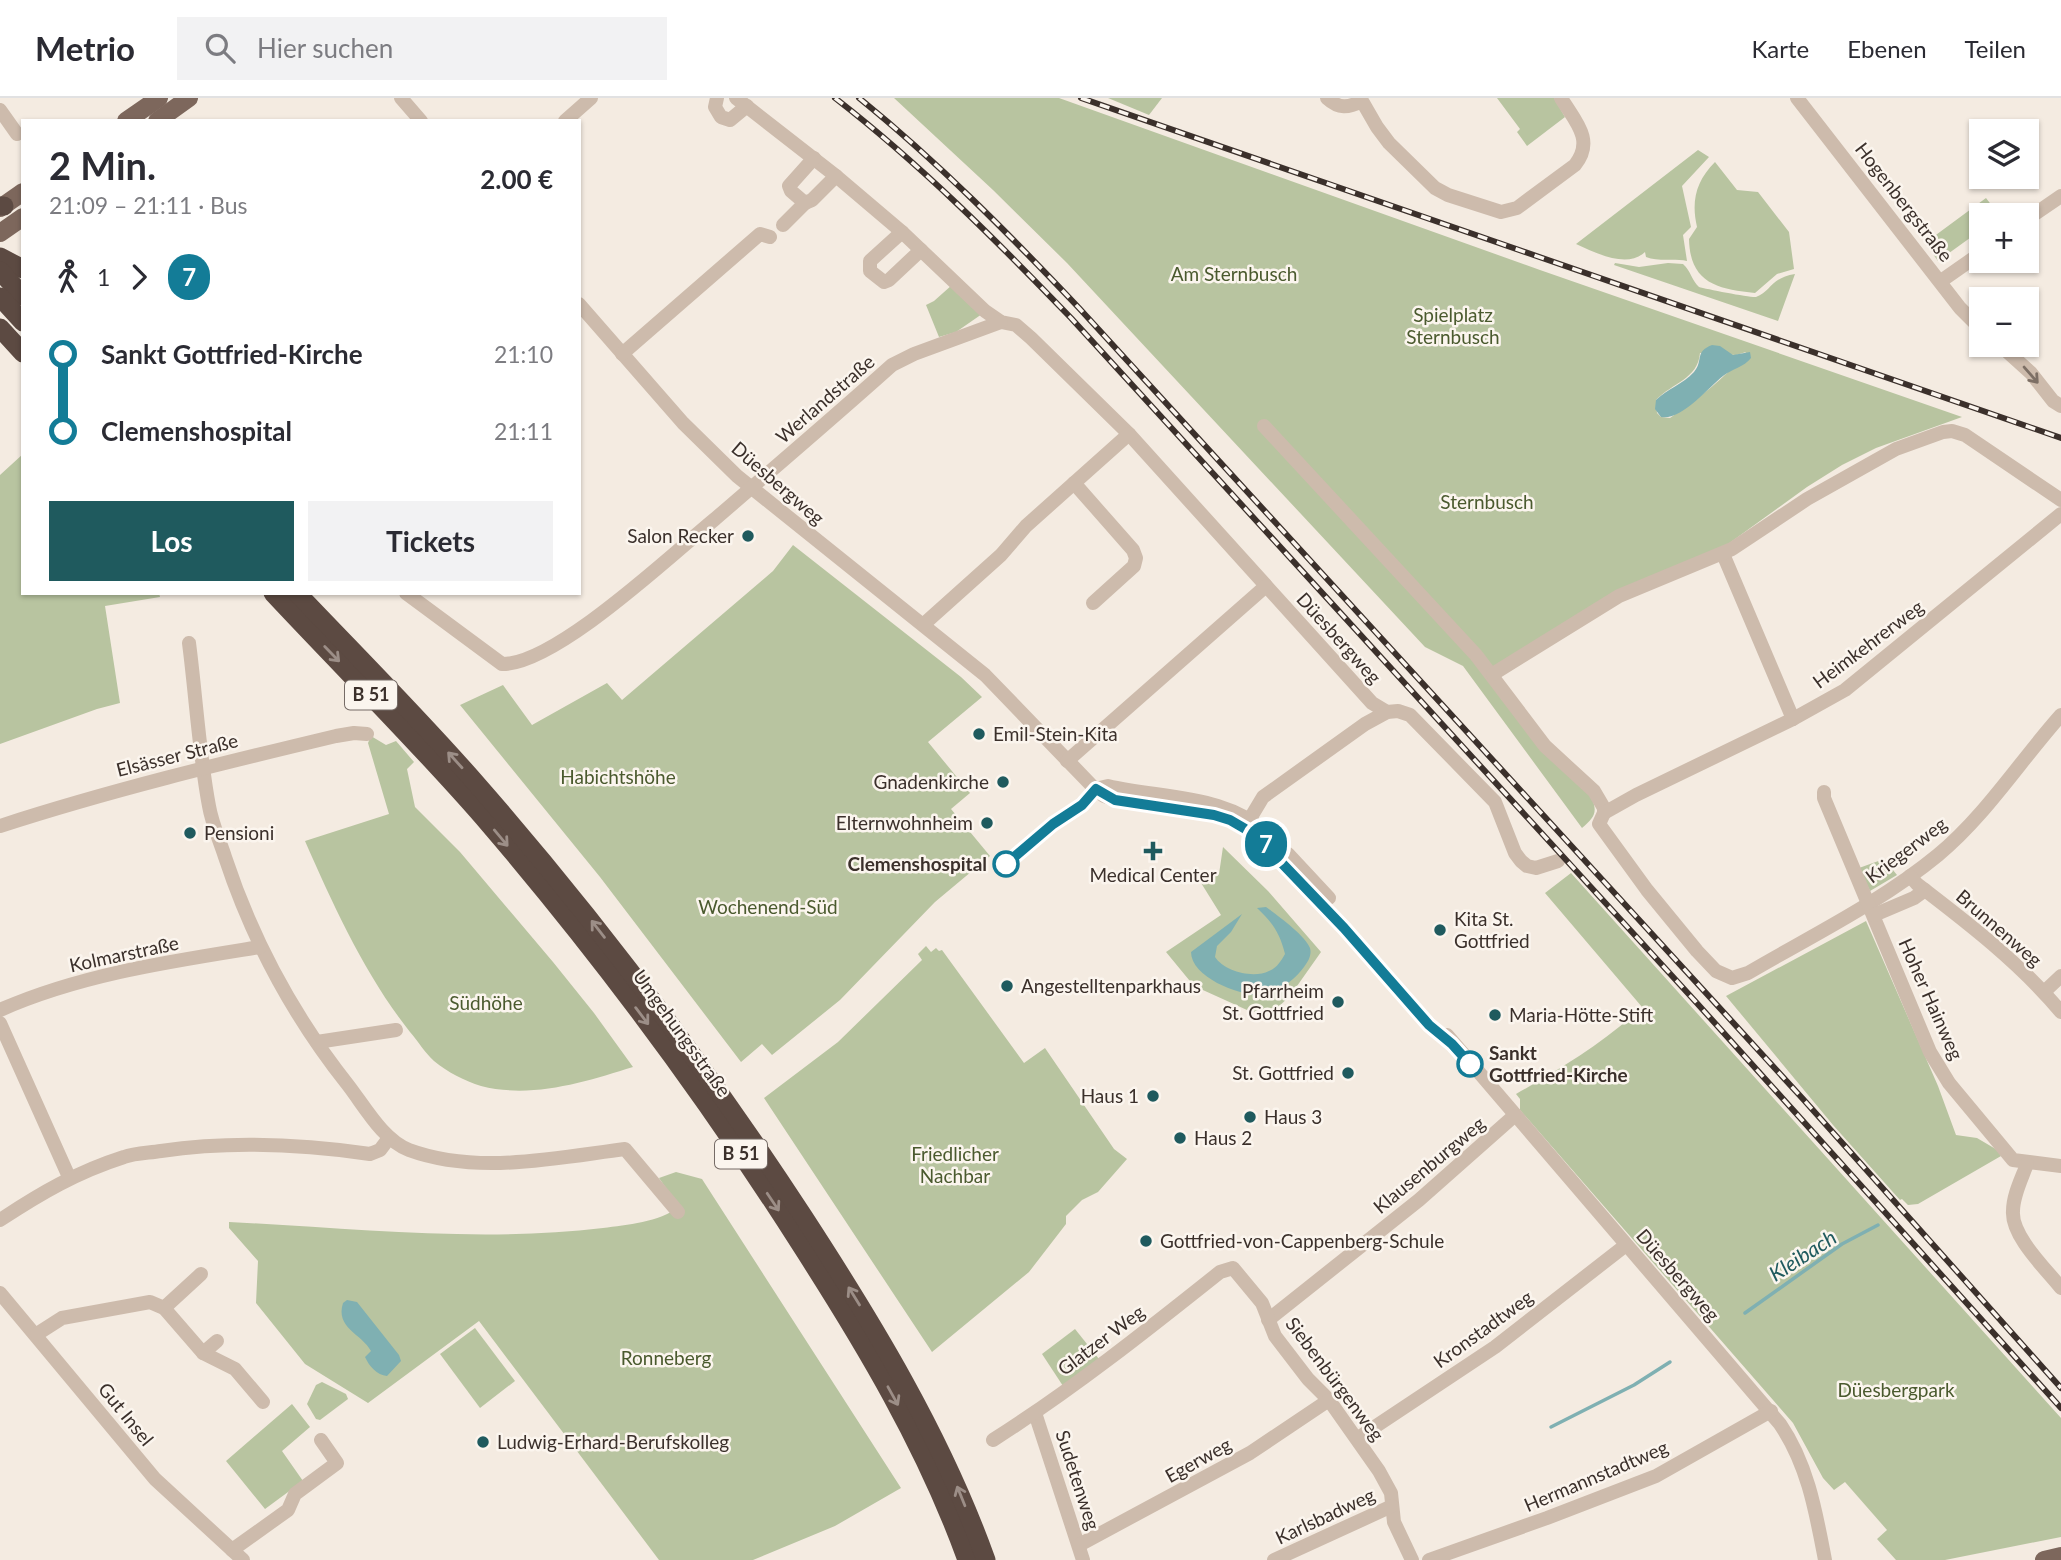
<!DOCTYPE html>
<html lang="de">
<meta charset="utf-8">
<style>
body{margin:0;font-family:Lato,sans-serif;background:#f2f2f3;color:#2b2b33;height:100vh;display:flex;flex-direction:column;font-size:26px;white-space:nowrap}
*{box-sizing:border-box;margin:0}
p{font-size:23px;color:#7c7c81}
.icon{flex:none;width:38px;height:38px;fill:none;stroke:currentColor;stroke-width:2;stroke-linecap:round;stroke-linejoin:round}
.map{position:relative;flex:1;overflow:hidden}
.side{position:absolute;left:21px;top:21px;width:560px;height:476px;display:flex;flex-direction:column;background:#fff;border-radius:0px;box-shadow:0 2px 5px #0004}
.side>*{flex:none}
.badge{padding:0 14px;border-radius:23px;font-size:24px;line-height:46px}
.buttons{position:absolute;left:1969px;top:21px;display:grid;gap:14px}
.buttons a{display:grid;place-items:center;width:70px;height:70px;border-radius:0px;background:#fff;box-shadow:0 2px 5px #0004;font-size:35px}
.map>.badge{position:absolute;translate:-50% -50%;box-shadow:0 0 0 4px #fff}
.legs{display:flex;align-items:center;gap:10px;height:77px;padding:0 28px;font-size:23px}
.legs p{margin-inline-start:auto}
.overview{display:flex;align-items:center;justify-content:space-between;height:119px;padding:0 28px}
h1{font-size:38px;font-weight:700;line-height:52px}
.action{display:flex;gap:14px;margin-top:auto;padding:14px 28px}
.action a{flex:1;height:80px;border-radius:0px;background:#1f5a5e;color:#fff;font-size:28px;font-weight:700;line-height:80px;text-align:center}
.action a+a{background:#f2f2f3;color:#2b2b33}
ul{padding:0 28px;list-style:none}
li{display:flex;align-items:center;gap:24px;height:77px;font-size:26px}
li i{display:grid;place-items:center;width:10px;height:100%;margin:0 9px;background:currentColor}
li i::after{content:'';width:18px;height:18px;margin:-9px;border:5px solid;border-radius:50%;background:#fff}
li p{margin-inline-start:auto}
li:first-child i{background:linear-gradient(#0000 50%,currentColor 0)}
li:last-child i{background:linear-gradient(currentColor 50%,#0000 0)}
header{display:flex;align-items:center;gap:42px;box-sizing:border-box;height:98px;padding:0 35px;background:#fff;border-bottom:2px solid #e1e1e2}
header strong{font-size:33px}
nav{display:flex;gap:38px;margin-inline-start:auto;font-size:24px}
.search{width:490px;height:63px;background:#f2f2f3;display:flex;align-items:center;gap:18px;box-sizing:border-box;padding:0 24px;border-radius:0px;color:#7c7c81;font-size:26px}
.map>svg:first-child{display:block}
.green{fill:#b8c4a0;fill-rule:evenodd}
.water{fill:#7fb0b2}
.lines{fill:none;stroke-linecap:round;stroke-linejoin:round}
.stream{stroke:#7fb0b2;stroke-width:3.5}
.minor{stroke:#cdbbac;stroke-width:14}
.major{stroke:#7d675c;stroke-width:18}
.highway{stroke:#5c4a42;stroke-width:19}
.rail-casing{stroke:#3b302b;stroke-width:6}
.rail{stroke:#fbf5ee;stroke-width:3.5;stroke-dasharray:10;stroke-linecap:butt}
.oneway{stroke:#7d6f65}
.oneway2{stroke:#9c8e87}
.line-1-casing{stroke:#fff;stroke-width:16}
.line-1{stroke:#137c97;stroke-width:10}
.poi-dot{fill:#1f5a5e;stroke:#fbf5ee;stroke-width:2.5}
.stop-1-dot{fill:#fff;stroke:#137c97;stroke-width:3.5}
.labels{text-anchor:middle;stroke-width:5;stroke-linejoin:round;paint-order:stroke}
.shield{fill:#fbf5ee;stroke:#756b66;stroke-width:2}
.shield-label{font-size:18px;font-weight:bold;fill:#3b302b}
.street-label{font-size:19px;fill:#3b302b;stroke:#fbf5ee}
.park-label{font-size:19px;fill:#4a5a2e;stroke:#fbf5ee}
.poi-label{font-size:19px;fill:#3b302b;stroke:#fbf5ee;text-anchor:start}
.stop-label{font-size:19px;font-weight:bold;fill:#3b302b;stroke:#fbf5ee;text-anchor:end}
.water-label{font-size:21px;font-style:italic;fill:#1f5a5e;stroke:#fbf5ee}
</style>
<header>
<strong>Metrio</strong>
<div class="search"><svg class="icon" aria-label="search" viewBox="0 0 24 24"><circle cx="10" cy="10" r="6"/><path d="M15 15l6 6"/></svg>Hier suchen</div>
<nav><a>Karte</a><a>Ebenen</a><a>Teilen</a></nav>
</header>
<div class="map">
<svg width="2061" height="1462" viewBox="0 0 2061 1462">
<rect width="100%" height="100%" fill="#f4ebe1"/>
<g class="green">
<path d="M 894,0 L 1059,0 L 1540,172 L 1962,319 L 1876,350 L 1842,367 L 1807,389 L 1724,449 L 1492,570 L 1591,698 C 1598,714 1595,719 1582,730 L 1463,568 L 1425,549 L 1067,165 L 993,92 ZM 1746,254 C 1725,281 1698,300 1670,320 L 1661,319 L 1657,315 L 1656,302 C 1672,285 1698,281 1700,255 L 1736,257 Z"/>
<polygon points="1108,0 1162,0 1149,17"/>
<polygon points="1497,0 1554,0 1565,19 1527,48 1517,34 1520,31"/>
<path d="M 1698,52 L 1709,59 L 1682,88 L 1691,129 L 1683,137 L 1687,163 C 1674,160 1658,164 1646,159 L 1645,154 C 1627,171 1596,155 1576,146 Z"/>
<path d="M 1715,64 L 1737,92 L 1758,94 L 1789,134 L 1794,171 L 1777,176 L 1755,195 C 1717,191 1690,185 1689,141 L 1697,129 C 1691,103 1696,83 1715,64 Z"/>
<polygon points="1986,100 1999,117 1981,117 1981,132 1938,163 1925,145"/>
<path d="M 1615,165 L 1639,169 L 1668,165 L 1683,166 C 1691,173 1692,183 1699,189 C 1706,191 1752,200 1756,199 C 1771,194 1770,180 1795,176 L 1778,223 L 1614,167 Z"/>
<polygon points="952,187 982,216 956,234 939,239 926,207 934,203"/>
<polygon points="23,356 23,495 159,495 160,499 105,508 120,605 97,611 0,646 0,377"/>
<polygon points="793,447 961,579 982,599 928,644 970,695 951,711 990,758 935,804 840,902 772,957 762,946 741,964 600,779 460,607 503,587 532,627 607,585 622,602 773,473"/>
<path d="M 371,638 L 386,647 L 396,643 L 414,664 L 407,671 L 415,709 L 460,754 L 553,864 L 594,915 L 633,969 C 585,984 532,1001 481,988 C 465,983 447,974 434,963 C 425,955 418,943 410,934 C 365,877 334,809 305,743 L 389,716 L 368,645 Z"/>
<polygon points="1223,749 1268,793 1321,854 1290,898 1276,911 1261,915 1247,912 1194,888 1166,854 1221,817 1193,772 1219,776"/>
<polygon points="1884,761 1897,777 1870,793 1859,770"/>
<path d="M 1571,775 L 2061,1320 L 2061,1439 L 1945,1462 L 1896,1462 L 1877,1441 L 1887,1432 L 1845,1384 L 1834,1392 L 1823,1380 L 1793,1325 L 1520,1012 L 1520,1001 L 1516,996 C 1560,971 1605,944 1642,909 L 1545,795 Z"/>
<polygon points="1866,823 1938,988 1956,1037 1977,1040 1999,1053 2001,1058 1918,1106 1908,1107 1902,1101 1900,1102 1833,1027 1726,898"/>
<polygon points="926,848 931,854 936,850 939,853 942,852 1024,965 1045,950 1114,1051 1127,1061 1098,1094 1082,1102 1066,1118 1066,1126 1029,1174 932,1254 764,1000 838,944 922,862 918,856"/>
<path d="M 676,1074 L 702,1081 L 901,1390 L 835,1428 L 753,1462 L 659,1462 L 479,1223 L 368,1305 L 305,1266 L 256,1205 L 258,1163 L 229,1130 L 229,1124 C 353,1130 479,1145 603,1130 C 627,1127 659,1124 679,1109 L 659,1080 Z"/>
<polygon points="475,1230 515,1283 480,1310 440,1256"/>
<polygon points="1075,1231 1099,1261 1063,1288 1042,1256"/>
<polygon points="322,1284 346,1296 348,1301 320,1322 316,1321 307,1306 316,1287"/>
<polygon points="292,1306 310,1329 282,1353 303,1383 265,1411 226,1363"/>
</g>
<g class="water">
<path d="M 1712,247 L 1720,248 L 1733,257 L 1750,254 L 1751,260 C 1744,269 1732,271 1723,278 C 1708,290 1681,323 1661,319 L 1655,311 L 1656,302 C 1667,291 1683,286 1694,274 C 1704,262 1694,254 1712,247 Z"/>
<path d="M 1266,809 C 1277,817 1305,837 1310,850 C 1312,857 1308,864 1304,869 C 1294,883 1276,896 1259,897 C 1238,897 1191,879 1191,854 L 1242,816 L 1231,834 L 1217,848 L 1215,859 C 1224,873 1253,881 1269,873 C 1277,870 1281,863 1285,856 C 1280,835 1272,824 1257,810 Z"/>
<path d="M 347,1202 L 357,1204 L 399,1257 L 401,1263 L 387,1278 C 377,1277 369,1268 365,1259 L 371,1253 C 362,1236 335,1230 343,1205 Z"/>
</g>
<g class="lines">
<g class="stream">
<polyline points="1745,1215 1842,1146 1878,1127"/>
<polyline points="1551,1329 1634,1287 1670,1264"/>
</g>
<g class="minor">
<polyline points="401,0 421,23"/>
<polyline points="717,0 715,9 721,19 730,22 747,8"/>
<polyline points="736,0 836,78 902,134 985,213 1001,224 1016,227 1031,240 1129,336 1372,605 1387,614"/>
<path d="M 1327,0 C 1339,11 1348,10 1362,3 L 1377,29 L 1389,45 L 1435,90 L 1448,97 L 1501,114 L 1517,110 L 1575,67 C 1595,42 1575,23 1561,0"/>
<polyline points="1797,0 1960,210 1981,231"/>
<polyline points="0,12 17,36"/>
<polyline points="565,23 591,0"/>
<polyline points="814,60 789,88 791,93 805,105 812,102 836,78"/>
<polyline points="2026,122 2061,98"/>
<polyline points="783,127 805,105"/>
<polyline points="902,134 870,163 870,173 884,184 889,182 921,152"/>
<polyline points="1941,183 1981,155"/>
<polyline points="579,206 683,325 737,378 985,577 1095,691 1104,698 1115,702 1214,717 1230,722 1264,744 1344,830 1429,927 1452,946"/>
<polyline points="2000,247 2031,275 2053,303 2061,308"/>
<polyline points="622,256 760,136 770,139"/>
<path d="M 1264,328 L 1476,557 L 1545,648 L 1594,693 L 1604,710 L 1604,715 L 1599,726 L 1647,792 L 1697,853 L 1716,873 L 1732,880 L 1748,875 C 1811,838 1881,804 1938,757 C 1986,717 2020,663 2061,617"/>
<polyline points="1074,385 1133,452 1136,460 1134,468 1093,505"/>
<polyline points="1723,456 1793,621"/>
<path d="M 406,495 L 502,566 C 555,567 671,457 715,421 C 774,370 834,319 892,267 L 914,256 L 1001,224"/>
<polyline points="924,526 1001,457 1026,428 1129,336"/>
<path d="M 189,545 C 196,599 199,655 209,708 C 212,726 220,743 225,759 C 252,841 294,919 348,987 C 365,1009 383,1042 409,1052 C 477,1077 555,1060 625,1051 L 678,1114"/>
<polyline points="1493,576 1619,498 1732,451 1807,401 1896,351 1943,334 1952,333 1965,337 2061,402"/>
<polyline points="1067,663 1266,488"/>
<path d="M 1095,691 L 1108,688 C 1163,701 1229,696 1271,739"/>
<polyline points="1824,694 1824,700 1930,954 1949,985 2013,1062 2061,1068"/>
<polyline points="1604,715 1636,697 1793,621 1845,592 2061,416"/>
<path d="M 0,728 C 111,692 223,665 336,638 L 354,635 L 367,636"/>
<polyline points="1245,729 1263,699 1365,626 1387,614 1398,613 1410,617 1495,704 1515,755 1521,763 1527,768 1536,770 1558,763"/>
<polyline points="1288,756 1329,800"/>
<path d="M 1910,778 L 1917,786 C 1968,825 2020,865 2061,914"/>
<polyline points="1874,817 1914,800 1925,792"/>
<polyline points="2044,894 2061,878"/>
<path d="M 0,912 C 81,876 173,863 260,849"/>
<polyline points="0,925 69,1079"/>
<path d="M 1447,937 L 1780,1326 C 1808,1367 1816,1415 1825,1462"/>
<polyline points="317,944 396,932"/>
<path d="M 2027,1066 C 2022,1080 2013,1097 2013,1113 C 2011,1138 2046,1171 2061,1190"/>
<path d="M 0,1122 C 41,1095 77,1074 124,1059 C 135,1055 149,1055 161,1053 C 229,1043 301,1046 370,1056 L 380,1052 L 389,1040"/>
<polyline points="0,1195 155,1381 243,1462"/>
<polyline points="164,1210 201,1176"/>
<polyline points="1268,1222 1419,1102 1514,1018"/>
<polyline points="37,1236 62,1220 150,1204 164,1210 203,1255 235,1271 263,1304"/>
<polyline points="203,1255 217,1243"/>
<polyline points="1035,1315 1083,1462"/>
<polyline points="1358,1340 1495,1249 1626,1147"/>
<path d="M 993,1342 C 1073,1291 1146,1233 1220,1174 L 1233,1170 L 1262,1205 L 1275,1238 L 1308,1281 L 1329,1302 L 1379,1373 L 1391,1395 L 1394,1424 L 1412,1462"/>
<polyline points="1079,1447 1250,1355 1329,1302"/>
<polyline points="232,1452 288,1412 295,1396 337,1365 321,1342"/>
<polyline points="1274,1462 1392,1408"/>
<polyline points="1429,1462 1547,1420 1656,1378 1771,1313"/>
</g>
<g class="major">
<polyline points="126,23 159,0"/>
<polyline points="157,23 189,0"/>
<polyline points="0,110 23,94"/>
<polyline points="0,135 23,119"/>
<polyline points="2044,1462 2061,1458"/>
</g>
<g class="highway">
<polyline points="0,108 4,108"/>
<polyline points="0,159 23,171"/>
<polyline points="0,173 23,198"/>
<polyline points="0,199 23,224"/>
<polyline points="0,230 23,255"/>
<path d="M 273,495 C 343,570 416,642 483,719 C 598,853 704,995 799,1144 C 864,1245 926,1348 967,1462"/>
<path d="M 297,495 C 356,557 417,618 474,683 C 594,820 704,966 803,1118 C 874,1227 942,1339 986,1462"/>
</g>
<defs>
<g id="rail">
<path d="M 835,0 C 920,66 996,142 1071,220 L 1695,903 L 2061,1310"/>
<path d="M 859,0 C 938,64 1009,136 1079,210 L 1803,1001 L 2061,1290"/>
<polyline points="1081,0 2061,340"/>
</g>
</defs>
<use href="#rail" class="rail-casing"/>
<use href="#rail" class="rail"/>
</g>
<defs><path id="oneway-shaft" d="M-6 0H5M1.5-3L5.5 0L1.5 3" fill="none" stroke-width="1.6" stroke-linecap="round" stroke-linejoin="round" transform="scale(1.75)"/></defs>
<use class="oneway" href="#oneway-shaft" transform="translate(2031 277) rotate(49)"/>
<g class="oneway2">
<use href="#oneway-shaft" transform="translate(332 556) rotate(46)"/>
<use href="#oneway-shaft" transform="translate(455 662) rotate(-132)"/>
<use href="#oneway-shaft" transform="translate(501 740) rotate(50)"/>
<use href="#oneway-shaft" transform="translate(598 831) rotate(-128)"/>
<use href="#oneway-shaft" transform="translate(642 918) rotate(53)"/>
<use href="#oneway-shaft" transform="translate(773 1104) rotate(56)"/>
<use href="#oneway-shaft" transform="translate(854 1198) rotate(-122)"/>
<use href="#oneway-shaft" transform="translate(893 1298) rotate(61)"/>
<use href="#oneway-shaft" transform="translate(961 1398) rotate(-112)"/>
</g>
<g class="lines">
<defs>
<polyline id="line-1" points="1006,766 1053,726 1082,707 1096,691 1115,702 1214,717 1230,722 1254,736 1344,830 1429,927 1452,946 1470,966"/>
</defs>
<use href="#line-1" class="line-1-casing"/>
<use href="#line-1" class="line-1"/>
</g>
<g class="poi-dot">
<circle cx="748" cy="438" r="7"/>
<circle cx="979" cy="636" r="7"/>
<circle cx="1003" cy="684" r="7"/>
<circle cx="987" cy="725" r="7"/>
<circle cx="190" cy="735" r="7"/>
<path d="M1149.5 742.5h7v7h7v7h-7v7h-7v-7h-7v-7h7z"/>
<circle cx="1440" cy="832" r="7"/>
<circle cx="1007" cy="888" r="7"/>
<circle cx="1338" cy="904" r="7"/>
<circle cx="1495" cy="917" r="7"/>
<circle cx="1348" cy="975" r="7"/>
<circle cx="1153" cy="998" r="7"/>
<circle cx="1250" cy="1019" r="7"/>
<circle cx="1180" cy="1040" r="7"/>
<circle cx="1146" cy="1143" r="7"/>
<circle cx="483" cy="1344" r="7"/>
</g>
<g class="stop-1-dot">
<circle cx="1006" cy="766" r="12"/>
<circle cx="1470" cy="966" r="12"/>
</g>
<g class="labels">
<g class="shield">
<rect x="345" y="582.5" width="52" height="29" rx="5"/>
<rect x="715" y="1041.5" width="52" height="29" rx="5"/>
</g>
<g class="shield-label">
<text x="371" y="603">B 51</text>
<text x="741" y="1062">B 51</text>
</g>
<g class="street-label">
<text transform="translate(1904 104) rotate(52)" y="7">Hogenbergstraße</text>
<text transform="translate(825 301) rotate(-41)" y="7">Werlandstraße</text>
<text transform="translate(778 385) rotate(41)" y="7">Düesbergweg</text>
<text transform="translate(1339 540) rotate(48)" y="7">Düesbergweg</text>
<text transform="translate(1868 546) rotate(-37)" y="7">Heimkehrerweg</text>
<text transform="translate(177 657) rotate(-14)" y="7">Elsässer Straße</text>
<text transform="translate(1906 752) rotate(-37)" y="7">Kriegerweg</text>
<text transform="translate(1999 830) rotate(41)" y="7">Brunnenweg</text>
<text transform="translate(124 856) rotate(-12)" y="7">Kolmarstraße</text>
<text transform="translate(1931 901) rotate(66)" y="7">Hoher Hainweg</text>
<text transform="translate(682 935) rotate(54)" y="7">Umgehungsstraße</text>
<text transform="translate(1429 1067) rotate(-40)" y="7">Klausenburgweg</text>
<text transform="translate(1678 1177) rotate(49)" y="7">Düesbergweg</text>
<text transform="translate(1483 1231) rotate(-36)" y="7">Kronstadtweg</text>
<text transform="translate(1101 1242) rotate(-37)" y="7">Glatzer Weg</text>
<text transform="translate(1335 1281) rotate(53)" y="7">Siebenbürgenweg</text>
<text transform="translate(126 1316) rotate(51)" y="7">Gut Insel</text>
<text transform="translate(1198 1362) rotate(-29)" y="7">Egerweg</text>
<text transform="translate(1596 1378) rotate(-23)" y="7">Hermannstadtweg</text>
<text transform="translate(1078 1382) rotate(72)" y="7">Sudetenweg</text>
<text transform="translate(1325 1418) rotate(-25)" y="7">Karlsbadweg</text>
</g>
<g class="park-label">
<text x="1234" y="183">Am Sternbusch</text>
<text x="1453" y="224">Spielplatz<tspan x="1453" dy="22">Sternbusch</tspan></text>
<text x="1487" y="411">Sternbusch</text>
<text x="618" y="686">Habichtshöhe</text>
<text x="768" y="816">Wochenend-Süd</text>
<text x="486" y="912">Südhöhe</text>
<text x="955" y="1063">Friedlicher<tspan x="955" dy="22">Nachbar</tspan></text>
<text x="666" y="1267">Ronneberg</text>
<text x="1896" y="1299">Düesbergpark</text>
</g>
<g class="poi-label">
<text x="734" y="445" text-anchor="end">Salon Recker</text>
<text x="993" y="643">Emil-Stein-Kita</text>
<text x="989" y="691" text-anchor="end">Gnadenkirche</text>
<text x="973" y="732" text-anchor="end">Elternwohnheim</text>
<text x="204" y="742">Pensioni</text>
<text x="1153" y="784" text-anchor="middle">Medical Center</text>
<text x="1454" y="828">Kita St.<tspan x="1454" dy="22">Gottfried</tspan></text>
<text x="1021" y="895">Angestelltenparkhaus</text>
<text x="1324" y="900" text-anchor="end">Pfarrheim<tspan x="1324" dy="22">St. Gottfried</tspan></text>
<text x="1509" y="924">Maria-Hötte-Stift</text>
<text x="1334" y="982" text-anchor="end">St. Gottfried</text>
<text x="1139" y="1005" text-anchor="end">Haus 1</text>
<text x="1264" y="1026">Haus 3</text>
<text x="1194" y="1047">Haus 2</text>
<text x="1160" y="1150">Gottfried-von-Cappenberg-Schule</text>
<text x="497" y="1351">Ludwig-Erhard-Berufskolleg</text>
</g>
<g class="stop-label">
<text x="987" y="773">Clemenshospital</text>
<text x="1489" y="962" text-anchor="start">Sankt<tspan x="1489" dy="22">Gottfried-Kirche</tspan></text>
</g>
<g class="water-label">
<text transform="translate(1803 1158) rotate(-33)" y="7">Kleibach</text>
</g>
</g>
</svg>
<div class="buttons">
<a><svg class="icon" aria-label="layers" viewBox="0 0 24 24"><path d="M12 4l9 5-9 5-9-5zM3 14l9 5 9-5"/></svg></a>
<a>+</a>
<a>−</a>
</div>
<b class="badge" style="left:1266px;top:746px;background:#137c97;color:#fff">7</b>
<section class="side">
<div class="overview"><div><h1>2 Min.</h1><p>21:09 – 21:11 · Bus</p></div><b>2.00 €</b></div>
<div class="legs"><svg class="icon" aria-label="walk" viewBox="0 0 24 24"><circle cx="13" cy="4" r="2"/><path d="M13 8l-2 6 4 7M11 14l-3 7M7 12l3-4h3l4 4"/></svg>1<svg class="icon" aria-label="forward" viewBox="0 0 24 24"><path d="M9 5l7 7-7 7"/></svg><b class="badge" style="background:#137c97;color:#fff">7</b></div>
<ul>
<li><i style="color:#137c97"></i><b>Sankt Gottfried-Kirche</b><p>21:10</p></li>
<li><i style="color:#137c97"></i><b>Clemenshospital</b><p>21:11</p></li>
</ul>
<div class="action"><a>Los</a><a>Tickets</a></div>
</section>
</div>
